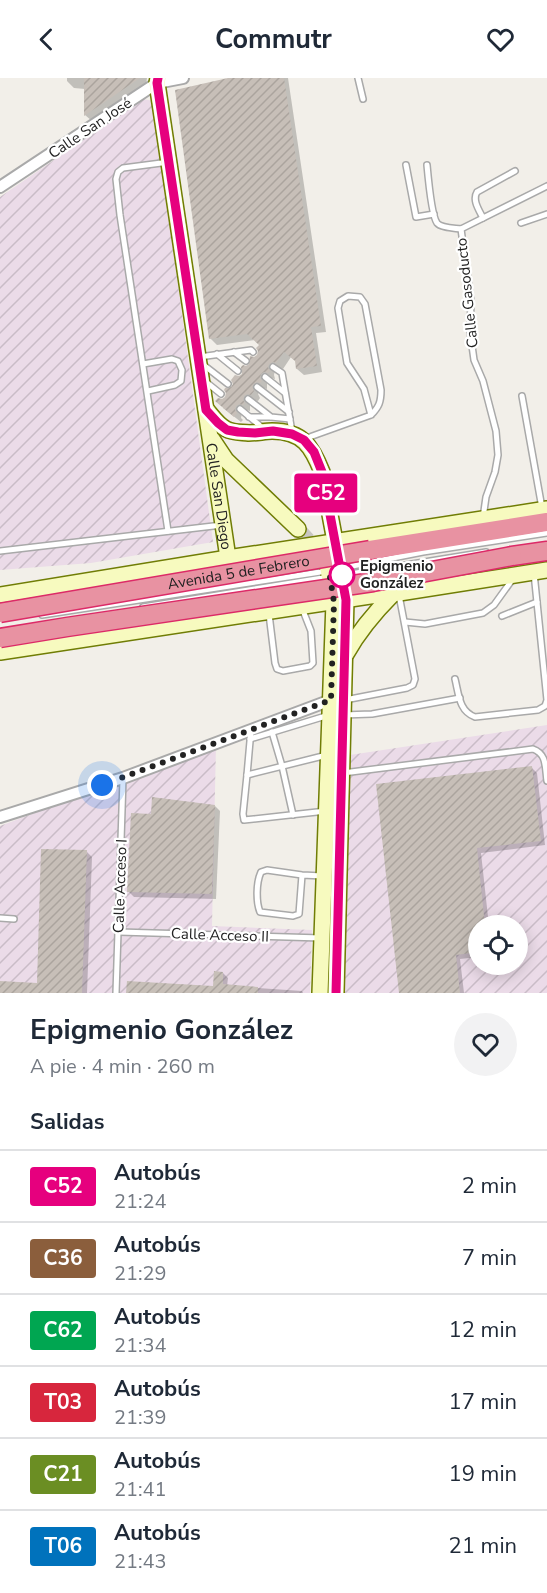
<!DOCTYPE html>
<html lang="es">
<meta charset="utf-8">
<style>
body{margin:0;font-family:"Nunito Sans",sans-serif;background:#f2f2f3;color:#1f2937;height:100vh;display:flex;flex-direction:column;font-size:22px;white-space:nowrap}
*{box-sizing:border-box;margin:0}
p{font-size:20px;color:#747a83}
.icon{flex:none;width:33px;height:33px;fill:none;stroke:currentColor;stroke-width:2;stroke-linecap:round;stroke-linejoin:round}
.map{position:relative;height:915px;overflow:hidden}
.details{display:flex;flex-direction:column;background:#fff;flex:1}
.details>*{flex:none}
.badge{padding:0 12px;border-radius:4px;font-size:21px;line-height:39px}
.controls{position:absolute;left:468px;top:837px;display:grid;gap:12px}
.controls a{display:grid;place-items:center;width:60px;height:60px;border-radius:50%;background:#fff;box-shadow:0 3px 15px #0003;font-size:30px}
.you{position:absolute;width:30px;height:30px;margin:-15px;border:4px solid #fff;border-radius:50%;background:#1a73e8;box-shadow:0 0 0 9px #1a73e833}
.map>.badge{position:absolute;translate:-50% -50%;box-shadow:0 0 0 3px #fff}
h2{padding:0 30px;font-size:22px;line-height:54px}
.round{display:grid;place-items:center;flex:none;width:63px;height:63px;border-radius:32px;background:#f2f2f3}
.summary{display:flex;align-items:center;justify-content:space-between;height:102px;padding:0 30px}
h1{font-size:28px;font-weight:700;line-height:45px}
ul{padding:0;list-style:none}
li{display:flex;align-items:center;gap:18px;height:72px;padding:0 30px;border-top:2px solid #e0e1e3}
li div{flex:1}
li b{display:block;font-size:22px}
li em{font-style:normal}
li .badge{min-width:66px;font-weight:700;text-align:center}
header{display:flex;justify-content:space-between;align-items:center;height:78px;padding:0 30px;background:#fff;font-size:27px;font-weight:700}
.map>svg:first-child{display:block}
.industrial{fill:url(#industrial-furrows);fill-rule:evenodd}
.shadow{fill:#0003}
.building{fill:url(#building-hatch)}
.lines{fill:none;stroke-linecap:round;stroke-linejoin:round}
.secondary-tunnel{stroke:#c8c6c1;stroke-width:15;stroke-dasharray:15 8;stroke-linecap:butt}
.lane-casing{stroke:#a9a9a9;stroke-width:8}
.street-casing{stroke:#a9a9a9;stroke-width:14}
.secondary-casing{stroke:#707d05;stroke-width:18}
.highway-casing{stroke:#dc2a67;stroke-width:21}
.lane{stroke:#fff;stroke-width:5}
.street{stroke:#fff;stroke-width:10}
.secondary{stroke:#f7fabf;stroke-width:15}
.highway{stroke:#e892a2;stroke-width:18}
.highway-bridge-casing{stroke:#dc2a67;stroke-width:21;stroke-linecap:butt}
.highway-bridge{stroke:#e892a2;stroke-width:18}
.line-casing{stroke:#fff;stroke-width:14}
.line{stroke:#e6007e;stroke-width:9}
.walk{stroke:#222;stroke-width:6;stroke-dasharray:0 10.8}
.stop-dot{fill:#fff;stroke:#e6007e;stroke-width:3}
.labels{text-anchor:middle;stroke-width:4.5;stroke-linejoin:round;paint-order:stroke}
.street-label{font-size:15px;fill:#222;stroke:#fff}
.stop-label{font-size:15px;font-weight:bold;fill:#222;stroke:#fff;text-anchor:start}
</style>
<header><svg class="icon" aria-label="back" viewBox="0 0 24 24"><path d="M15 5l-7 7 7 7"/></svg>Commutr<svg class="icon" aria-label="heart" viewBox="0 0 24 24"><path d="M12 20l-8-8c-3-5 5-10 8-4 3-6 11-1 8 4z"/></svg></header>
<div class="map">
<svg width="547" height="915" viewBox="0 0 547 915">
<defs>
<pattern id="industrial-furrows" width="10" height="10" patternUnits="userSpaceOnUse" patternTransform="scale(1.5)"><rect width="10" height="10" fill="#ebdbe8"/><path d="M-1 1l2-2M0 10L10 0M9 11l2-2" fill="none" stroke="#c9bcc7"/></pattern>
<pattern id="building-hatch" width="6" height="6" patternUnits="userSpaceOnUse" patternTransform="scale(1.5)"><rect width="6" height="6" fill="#c7bfb8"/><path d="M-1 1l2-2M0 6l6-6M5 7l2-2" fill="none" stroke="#aba49e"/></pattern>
</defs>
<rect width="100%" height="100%" fill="#f2efe9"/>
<g class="industrial">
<polygon points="143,21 153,23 213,464 91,485 0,492 0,119"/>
<path d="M 547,647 L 547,915 L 343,915 L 350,677 ZM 478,848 L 518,848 L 518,886 L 478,886 Z"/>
<polygon points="216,667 212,848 312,852 310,915 0,915 0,748"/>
</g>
<g class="shadow">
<polygon points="67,0 147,0 146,7 92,43 85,37 85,11 74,10 67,3"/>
<polygon points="235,0 288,0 326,254 316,255 322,294 304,297 297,291 297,284 291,279 283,291 280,290 275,292 274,297 275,301 271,300 267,303 267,311 264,310 260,312 258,316 260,320 258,323 254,322 250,325 250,333 246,332 242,335 241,340 243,342 241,344 223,330 223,322 232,311 240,299 244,296 246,289 258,278 261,267 255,262 217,267 210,260"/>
<polygon points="532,690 537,695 545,767 481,775 489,848 478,848 478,879 460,881 464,915 401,915 377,708"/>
<polygon points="215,728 220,733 216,821 134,819 129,814 153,737"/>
<polygon points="87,774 92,779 87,915 0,915 0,904 38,907"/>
<polygon points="223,895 228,900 227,908 302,913 303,915 127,915 214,910"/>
</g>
<g class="building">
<polygon points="84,0 140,0 84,38"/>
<polygon points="228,0 284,0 321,248 311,249 317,288 296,291 295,283 284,274 276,285 273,284 269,286 268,289 270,293 268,295 264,294 261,296 260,300 262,303 260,305 257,304 254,306 252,309 254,313 251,317 247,316 244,318 243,322 245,325 243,327 239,326 236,328 235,332 237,335 234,339 215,323 218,320 222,321 225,319 226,315 224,312 225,310 231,309 233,306 231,302 235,297 239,298 242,296 241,289 243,287 246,288 249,286 250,278 254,279 257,277 258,273 256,270 259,267 247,256 209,261 175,12"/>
<polygon points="532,688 541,763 477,770 485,848 478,848 478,874 456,877 460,915 399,915 376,706"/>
<polygon points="152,719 215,727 212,816 127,814 131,735 151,736"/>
<polygon points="41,771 87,772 82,915 0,915 0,903 37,905"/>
<polygon points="214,893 223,894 223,906 258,909 258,915 126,915 127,903 213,908"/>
</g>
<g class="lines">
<polyline class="secondary-tunnel" points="298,451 320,475 349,490 376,495"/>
<defs>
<g id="lane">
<polyline points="358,0 363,21"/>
<polyline points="406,87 416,139 434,136"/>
<path d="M 427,87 C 428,98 432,138 437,145 C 441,150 455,150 461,151"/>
<path d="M 483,140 C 479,132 472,122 477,114 L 515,93"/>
<polyline points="521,145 547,136"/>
<polyline points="234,274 246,283"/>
<polyline points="217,276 238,293"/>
<polyline points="199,279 251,272 253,274"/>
<polyline points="201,285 228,306"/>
<polyline points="143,286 172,281 178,283 182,292 181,303 175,307 148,313"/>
<polyline points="273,289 282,295 292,354"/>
<polyline points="265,299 285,315"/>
<polyline points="206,304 221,316"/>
<polyline points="257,309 289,334"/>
<polyline points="522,318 542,430"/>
<polyline points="248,321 271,339 290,341"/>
<polyline points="240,331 264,351"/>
<polyline points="249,339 270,339"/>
<path d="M 304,361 L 371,337 C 379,329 381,324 381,312 L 365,226 L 360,219 L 348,218 L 340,223 L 338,230 L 347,285 L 364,311 L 371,337"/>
<polyline points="483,440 486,419 495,394 498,377 496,353 483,303 474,282 470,253 471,224 461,151 547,108"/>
<polyline points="168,453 120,137 116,101 118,94 123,90 169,84"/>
<polyline points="0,473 222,447"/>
<polyline points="342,490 423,474 547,455"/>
<polyline points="344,497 486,474"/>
<polyline points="143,529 329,499"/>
<polyline points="269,536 275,585 277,591 283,593 310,588 313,585 311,553 302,530"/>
<polyline points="42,537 327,493"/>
<polyline points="502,538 537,524"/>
<polyline points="405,544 425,546 483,535 494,527 512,502"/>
<path d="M 455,601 C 459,617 459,633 475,639 L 538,632 L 545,628 L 547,622 L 534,495"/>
<polyline points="345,622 407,610 413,607 415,601 399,517"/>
<polyline points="343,637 372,636 460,620"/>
<polyline points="251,652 247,697 243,736 244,742 326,733"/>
<polyline points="272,654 282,688 293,737"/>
<polyline points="250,661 329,637"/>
<path d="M 343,695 L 533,671 C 547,676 545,689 547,703"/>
<polyline points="247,697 327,677"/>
<path d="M 302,797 L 299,836 L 293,838 L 260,834 C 256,824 256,805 261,794 L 267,792 L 302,797 L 323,798"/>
<polyline points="0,840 14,841"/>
<polyline points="119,854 321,860"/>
<polyline points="116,915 123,701"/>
</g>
<g id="street">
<polyline points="0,109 157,5 183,0"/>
<polyline points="0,739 123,700 331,622"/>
</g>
<g id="secondary">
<path id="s1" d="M 158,0 L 157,5 L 228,480"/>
<path d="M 206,331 C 212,338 218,347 226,351 C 233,355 242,354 249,355 C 257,355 265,353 272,353 C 303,353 312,369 322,394 L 346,522 L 336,915"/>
<polyline points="212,361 226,382 298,451"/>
<polyline points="0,517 228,480 547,431"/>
<polyline points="0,574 370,518 399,515 547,492"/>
<path d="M 346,576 C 359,553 374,535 393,516"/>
<polyline points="320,915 334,524 324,469"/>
</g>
<g id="highway">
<polyline points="370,472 547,444"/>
<polyline points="512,478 547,473"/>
</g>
</defs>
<use href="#lane" class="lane-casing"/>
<use href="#street" class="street-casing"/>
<use href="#secondary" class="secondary-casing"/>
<use href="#highway" class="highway-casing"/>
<use href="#lane" class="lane"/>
<use href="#street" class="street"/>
<use href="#secondary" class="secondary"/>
<use href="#highway" class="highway"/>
<defs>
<g id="highway-bridge">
<path id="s2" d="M 0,535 L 370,472"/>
<polyline points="0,560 67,549 373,504 512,478"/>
</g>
</defs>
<use href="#highway-bridge" class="highway-bridge-casing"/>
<use href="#highway-bridge" class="highway-bridge"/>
</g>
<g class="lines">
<defs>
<polyline id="line" points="158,0 157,5 206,332 218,345 227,352 238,354 255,355 273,353 292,356 304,362 314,374 322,394 346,522 336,915"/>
</defs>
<use href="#line" class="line-casing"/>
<use href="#line" class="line"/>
<polyline class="walk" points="102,707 331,622 334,524 330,499 342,497"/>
</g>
<circle class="stop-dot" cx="342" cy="497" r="12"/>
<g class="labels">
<g class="street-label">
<text transform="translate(90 50) rotate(-34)" y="5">Calle San José</text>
<text transform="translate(467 215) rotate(-96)" y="5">Calle Gasoducto</text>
<text dy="5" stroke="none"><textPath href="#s1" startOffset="423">Calle San Diego</textPath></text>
<text dy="5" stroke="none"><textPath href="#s2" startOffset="242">Avenida 5 de Febrero</textPath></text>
<text transform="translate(120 808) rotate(-88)" y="5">Calle Acceso I</text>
<text transform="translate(220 857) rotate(2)" y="5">Calle Acceso II</text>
</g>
<g class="stop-label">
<text x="360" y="493">Epigmenio<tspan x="360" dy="17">González</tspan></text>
</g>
</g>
</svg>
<div class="controls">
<a><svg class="icon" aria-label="locate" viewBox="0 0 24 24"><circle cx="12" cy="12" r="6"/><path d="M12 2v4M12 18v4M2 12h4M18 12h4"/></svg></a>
</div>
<div class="you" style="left:102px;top:707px"></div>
<b class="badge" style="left:326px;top:415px;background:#e6007e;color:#fff">C52</b>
</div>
<section class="details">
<div class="summary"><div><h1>Epigmenio González</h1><p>A pie · 4 min · 260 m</p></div><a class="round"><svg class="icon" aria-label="heart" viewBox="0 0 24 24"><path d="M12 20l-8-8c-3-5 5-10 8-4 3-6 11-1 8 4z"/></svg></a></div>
<h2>Salidas</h2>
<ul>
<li><span class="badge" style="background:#e6007e;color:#fff">C52</span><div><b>Autobús</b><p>21:24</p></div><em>2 min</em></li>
<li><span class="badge" style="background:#8b5e3c;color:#fff">C36</span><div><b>Autobús</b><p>21:29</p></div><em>7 min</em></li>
<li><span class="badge" style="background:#00a651;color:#fff">C62</span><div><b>Autobús</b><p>21:34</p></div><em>12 min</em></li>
<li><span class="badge" style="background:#d7263d;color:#fff">T03</span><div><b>Autobús</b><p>21:39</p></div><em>17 min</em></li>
<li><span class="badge" style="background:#6b8e23;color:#fff">C21</span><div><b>Autobús</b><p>21:41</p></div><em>19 min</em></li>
<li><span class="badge" style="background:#0072bc;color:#fff">T06</span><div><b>Autobús</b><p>21:43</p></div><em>21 min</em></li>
</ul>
</section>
